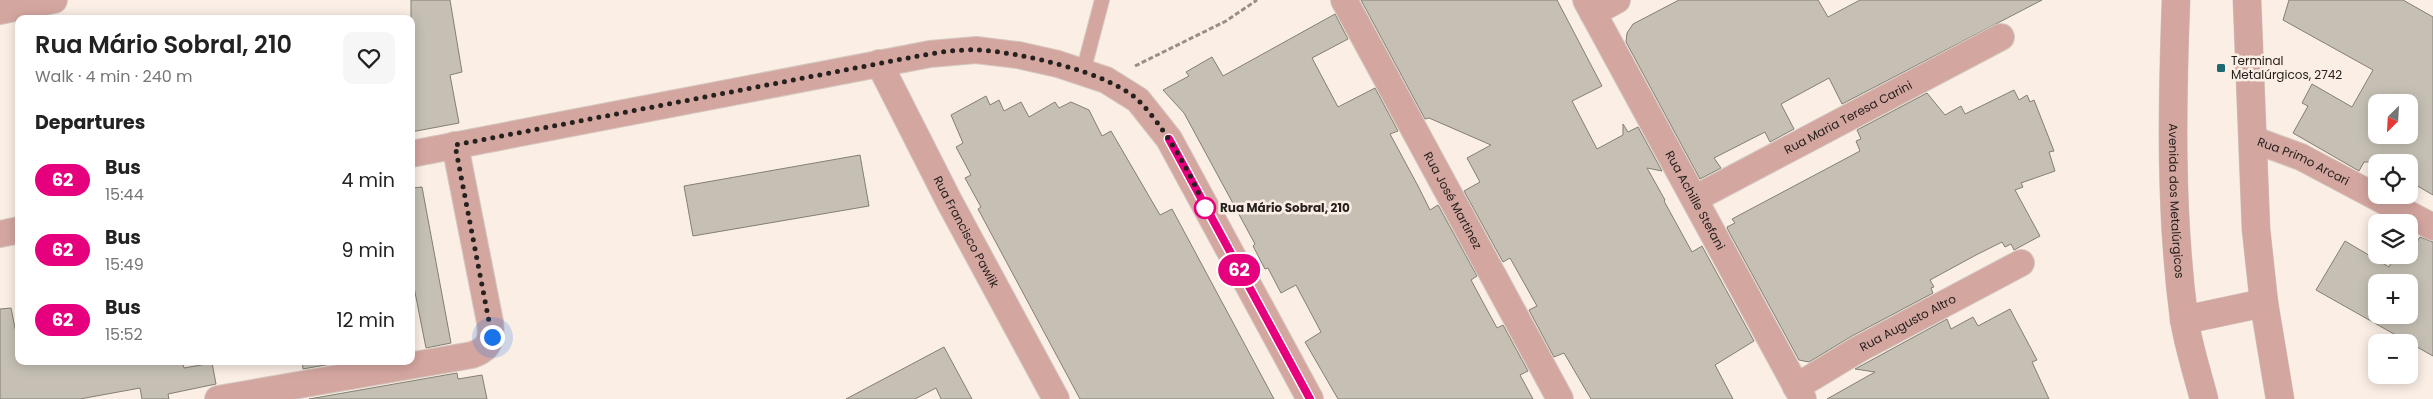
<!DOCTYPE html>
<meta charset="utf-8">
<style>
body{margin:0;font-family:Poppins,sans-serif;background:#f6f6f6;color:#222;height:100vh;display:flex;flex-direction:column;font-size:19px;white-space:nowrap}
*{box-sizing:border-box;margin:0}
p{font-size:16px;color:#767676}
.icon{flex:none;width:28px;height:28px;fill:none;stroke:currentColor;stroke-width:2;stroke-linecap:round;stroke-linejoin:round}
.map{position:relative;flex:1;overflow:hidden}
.side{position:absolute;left:15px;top:15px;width:400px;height:350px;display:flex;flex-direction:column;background:#fff;border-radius:10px;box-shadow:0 2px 12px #0003}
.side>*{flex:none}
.badge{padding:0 10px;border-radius:16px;font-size:18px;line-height:32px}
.needle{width:32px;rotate:204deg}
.buttons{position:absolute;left:2368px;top:94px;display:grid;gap:10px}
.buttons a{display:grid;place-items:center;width:50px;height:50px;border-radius:10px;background:#fff;box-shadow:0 2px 12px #0003;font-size:25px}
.you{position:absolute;width:25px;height:25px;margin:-12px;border:4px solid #fff;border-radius:50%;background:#1a73e8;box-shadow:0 0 0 8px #1a73e833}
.map>.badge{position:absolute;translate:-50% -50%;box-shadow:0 0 0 2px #fff}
h2{padding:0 20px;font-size:19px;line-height:45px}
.round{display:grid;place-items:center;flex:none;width:52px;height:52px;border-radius:10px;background:#f6f6f6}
.summary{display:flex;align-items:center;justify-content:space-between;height:85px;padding:0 20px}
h1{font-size:24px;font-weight:600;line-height:38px}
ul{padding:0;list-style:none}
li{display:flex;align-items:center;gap:15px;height:70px;padding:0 20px}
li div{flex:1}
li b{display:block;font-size:19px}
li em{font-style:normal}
li .badge{min-width:55px;font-weight:700;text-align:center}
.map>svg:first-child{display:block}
.building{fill:#c6c0b4;stroke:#837f73;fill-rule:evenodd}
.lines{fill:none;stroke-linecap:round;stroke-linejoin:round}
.service-casing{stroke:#d4c9c1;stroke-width:16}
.minor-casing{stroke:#d4c9c1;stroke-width:28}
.tertiary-casing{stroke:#d4c9c1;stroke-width:29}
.path{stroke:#988f89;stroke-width:3;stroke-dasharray:5 2.5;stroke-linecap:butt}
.service{stroke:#d4a6a0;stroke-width:14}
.minor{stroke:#d4a6a0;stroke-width:26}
.tertiary{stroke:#d4a6a0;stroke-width:28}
.line-casing{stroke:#fff;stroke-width:11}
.line{stroke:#e6007e;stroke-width:8}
.walk{stroke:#26211e;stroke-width:5;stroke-dasharray:0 9}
.poi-dot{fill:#1d6871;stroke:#faeee5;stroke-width:2}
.stop-dot{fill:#fff;stroke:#e6007e;stroke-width:2.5}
.labels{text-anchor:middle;stroke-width:5;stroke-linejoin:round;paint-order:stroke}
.poi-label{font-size:12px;fill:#26211e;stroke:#faeee5;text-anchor:start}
.street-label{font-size:12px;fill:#26211e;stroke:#faeee5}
.stop-label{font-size:12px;font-weight:bold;fill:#26211e;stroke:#faeee5;text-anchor:start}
</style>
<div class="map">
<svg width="2433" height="399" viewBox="0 0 2433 399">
<rect width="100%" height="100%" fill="#faeee5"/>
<g class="building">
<polygon points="411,0 450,0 462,72 450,75 459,123 411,132"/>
<polygon points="1361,0 1557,0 1602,86 1572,101 1597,149 1623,135 1623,124 1628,132 1638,127 1662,171 1647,168 1665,200 1664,201 1692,252 1702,246 1754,341 1715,365 1733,399 1591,399 1564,353 1554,357 1529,310 1537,306 1510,258 1503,262 1464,191 1480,182 1467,158 1491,145 1429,118 1425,119"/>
<polygon points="1679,0 1818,0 1828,17 1860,0 2042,0 1842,104 1829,78 1781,104 1794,129 1770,142 1765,132 1714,158 1721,168 1700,179 1626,42 1627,33 1633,24"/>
<path d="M 2289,0 L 2403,0 L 2433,17 L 2433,195 L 2409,181 L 2409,162 L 2364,162 L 2359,171 L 2293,133 L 2308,106 L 2302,103 L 2312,84 L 2352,107 L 2373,70 L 2283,20 ZM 2376,102 L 2409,102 L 2409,135 L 2376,135 Z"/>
<polygon points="1335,14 1348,39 1312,58 1338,107 1375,88 1398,131 1390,134 1418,186 1430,210 1438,205 1477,276 1471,280 1485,306 1497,328 1503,325 1528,371 1520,375 1533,399 1338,399 1305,342 1321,332 1296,285 1281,293 1268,268 1265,269 1253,246 1255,244 1184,113 1163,90 1189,76 1186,72 1212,57 1223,76"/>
<polygon points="2014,90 2019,100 2027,95 2030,102 2034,100 2054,151 2049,152 2055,171 2021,183 2023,187 2015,190 2040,236 2014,250 2011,244 2005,247 2002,242 1976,255 1930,280 1934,287 1931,288 1933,293 1852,336 1809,362 1799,360 1728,230 1727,227 1735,223 1732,219 1860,151 1856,141 1861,139 1857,130 1927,93 1945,115 1961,106 1965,114"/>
<polygon points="986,96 990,105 999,100 1004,111 1021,102 1029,117 1055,102 1059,108 1071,102 1089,110 1102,136 1111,131 1160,215 1172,209 1274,399 1080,399 978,209 981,207 965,178 971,175 956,147 963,143 951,115"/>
<polygon points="860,155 869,206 693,236 684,186"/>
<polygon points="422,187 451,343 426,348 411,272 411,188"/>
<path d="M 2420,237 L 2433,242 L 2433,356 L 2316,290 L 2345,241 L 2389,267 L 2395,255 L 2409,255 L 2409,242 L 2415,246 ZM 2376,282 L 2409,282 L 2409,315 L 2376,315 Z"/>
<polygon points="11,308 19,348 19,361 182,361 184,368 212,363 216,384 168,394 169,399 142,399 140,388 80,399 0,399 0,309"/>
<polygon points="2010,309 2037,360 2032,362 2049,399 1827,399 1875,372 1855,369 1947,319 1951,329 1973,317 1978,326"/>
<polygon points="944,347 972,399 941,399 936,388 915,399 846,399"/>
<polygon points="302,361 348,361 303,369"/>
<polygon points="457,373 458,379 482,375 487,399 309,399"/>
</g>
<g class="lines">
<defs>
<polyline id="service" points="1083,72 1102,0"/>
<g id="minor">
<path id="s1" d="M 1344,0 L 1560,399"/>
<path id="s2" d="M 1586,0 L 1803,399"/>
<polyline points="0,11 54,0"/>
<polyline points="1593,13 1617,0"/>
<path id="s3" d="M 879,63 L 949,201 L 1056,399"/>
<path id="s4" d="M 2252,139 L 2301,157 L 2433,227"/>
<polyline points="411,154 930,54 976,50 1018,55 1058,64 1106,80 1138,100 1169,139 1310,399"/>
<path id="s5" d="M 1696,198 L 2001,37"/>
<polyline points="0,234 19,230"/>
<path id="s6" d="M 1796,387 L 1859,349 L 2021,263"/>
<path d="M 218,399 L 472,355 C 490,349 492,339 490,322 L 455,145"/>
</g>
<g id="tertiary">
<path id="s7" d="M 2176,0 C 2172,106 2170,212 2184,318 C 2188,345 2197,372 2204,399"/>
<polyline points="2247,0 2256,229 2264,303 2280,399"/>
<polyline points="2184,320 2264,303"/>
</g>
</defs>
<use href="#service" class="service-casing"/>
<use href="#minor" class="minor-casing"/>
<use href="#tertiary" class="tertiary-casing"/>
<polyline class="path" points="1135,66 1226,21 1257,0"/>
<use href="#service" class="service"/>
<use href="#minor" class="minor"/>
<use href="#tertiary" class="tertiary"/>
</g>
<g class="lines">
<defs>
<polyline id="line" points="1169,139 1310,399"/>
</defs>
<use href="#line" class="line-casing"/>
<use href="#line" class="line"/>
<path class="walk" d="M 492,337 L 455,145 L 913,57 C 934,53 957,49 978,50 C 1018,52 1110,72 1139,101 C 1164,126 1192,175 1205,208"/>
</g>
<rect class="poi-dot" x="2216" y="63" width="10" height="10" rx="2.5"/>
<circle class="stop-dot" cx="1205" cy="208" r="10"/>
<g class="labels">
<g class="poi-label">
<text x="2231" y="65">Terminal<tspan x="2231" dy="14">Metalúrgicos, 2742</tspan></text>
</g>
<g class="street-label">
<text dy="4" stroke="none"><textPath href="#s5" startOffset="172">Rua Maria Teresa Carini</textPath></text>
<text dy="4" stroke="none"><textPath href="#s4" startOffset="56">Rua Primo Arcari</textPath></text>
<text dy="4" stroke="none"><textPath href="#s2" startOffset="228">Rua Achille Stefani</textPath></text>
<text dy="4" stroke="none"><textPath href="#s1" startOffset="228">Rua José Martinez</textPath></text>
<text dy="4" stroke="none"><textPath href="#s7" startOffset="201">Avenida dos Metalúrgicos</textPath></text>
<text dy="4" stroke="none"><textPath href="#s3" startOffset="190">Rua Francisco Pawlik</textPath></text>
<text dy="4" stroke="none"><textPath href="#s6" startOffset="129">Rua Augusto Altro</textPath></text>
</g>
<g class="stop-label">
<text x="1220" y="212">Rua Mário Sobral, 210</text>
</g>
</g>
</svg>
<div class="buttons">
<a><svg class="needle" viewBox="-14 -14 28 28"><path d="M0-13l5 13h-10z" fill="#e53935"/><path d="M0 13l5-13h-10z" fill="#767676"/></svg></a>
<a><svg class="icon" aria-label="locate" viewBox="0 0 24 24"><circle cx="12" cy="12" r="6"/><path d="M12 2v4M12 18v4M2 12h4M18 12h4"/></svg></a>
<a><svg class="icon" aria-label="layers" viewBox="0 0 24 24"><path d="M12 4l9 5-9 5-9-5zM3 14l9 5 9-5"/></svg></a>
<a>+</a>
<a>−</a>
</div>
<div class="you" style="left:492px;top:337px"></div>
<b class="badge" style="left:1239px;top:270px;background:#e6007e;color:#fff">62</b>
<section class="side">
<div class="summary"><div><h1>Rua Mário Sobral, 210</h1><p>Walk · 4 min · 240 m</p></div><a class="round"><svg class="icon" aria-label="heart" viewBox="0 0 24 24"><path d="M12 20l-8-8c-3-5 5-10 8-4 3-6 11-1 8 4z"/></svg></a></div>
<h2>Departures</h2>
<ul>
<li><span class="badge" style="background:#e6007e;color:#fff">62</span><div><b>Bus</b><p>15:44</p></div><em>4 min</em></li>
<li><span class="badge" style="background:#e6007e;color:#fff">62</span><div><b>Bus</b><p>15:49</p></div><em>9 min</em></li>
<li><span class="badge" style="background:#e6007e;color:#fff">62</span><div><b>Bus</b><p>15:52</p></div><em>12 min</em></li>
</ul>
</section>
</div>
